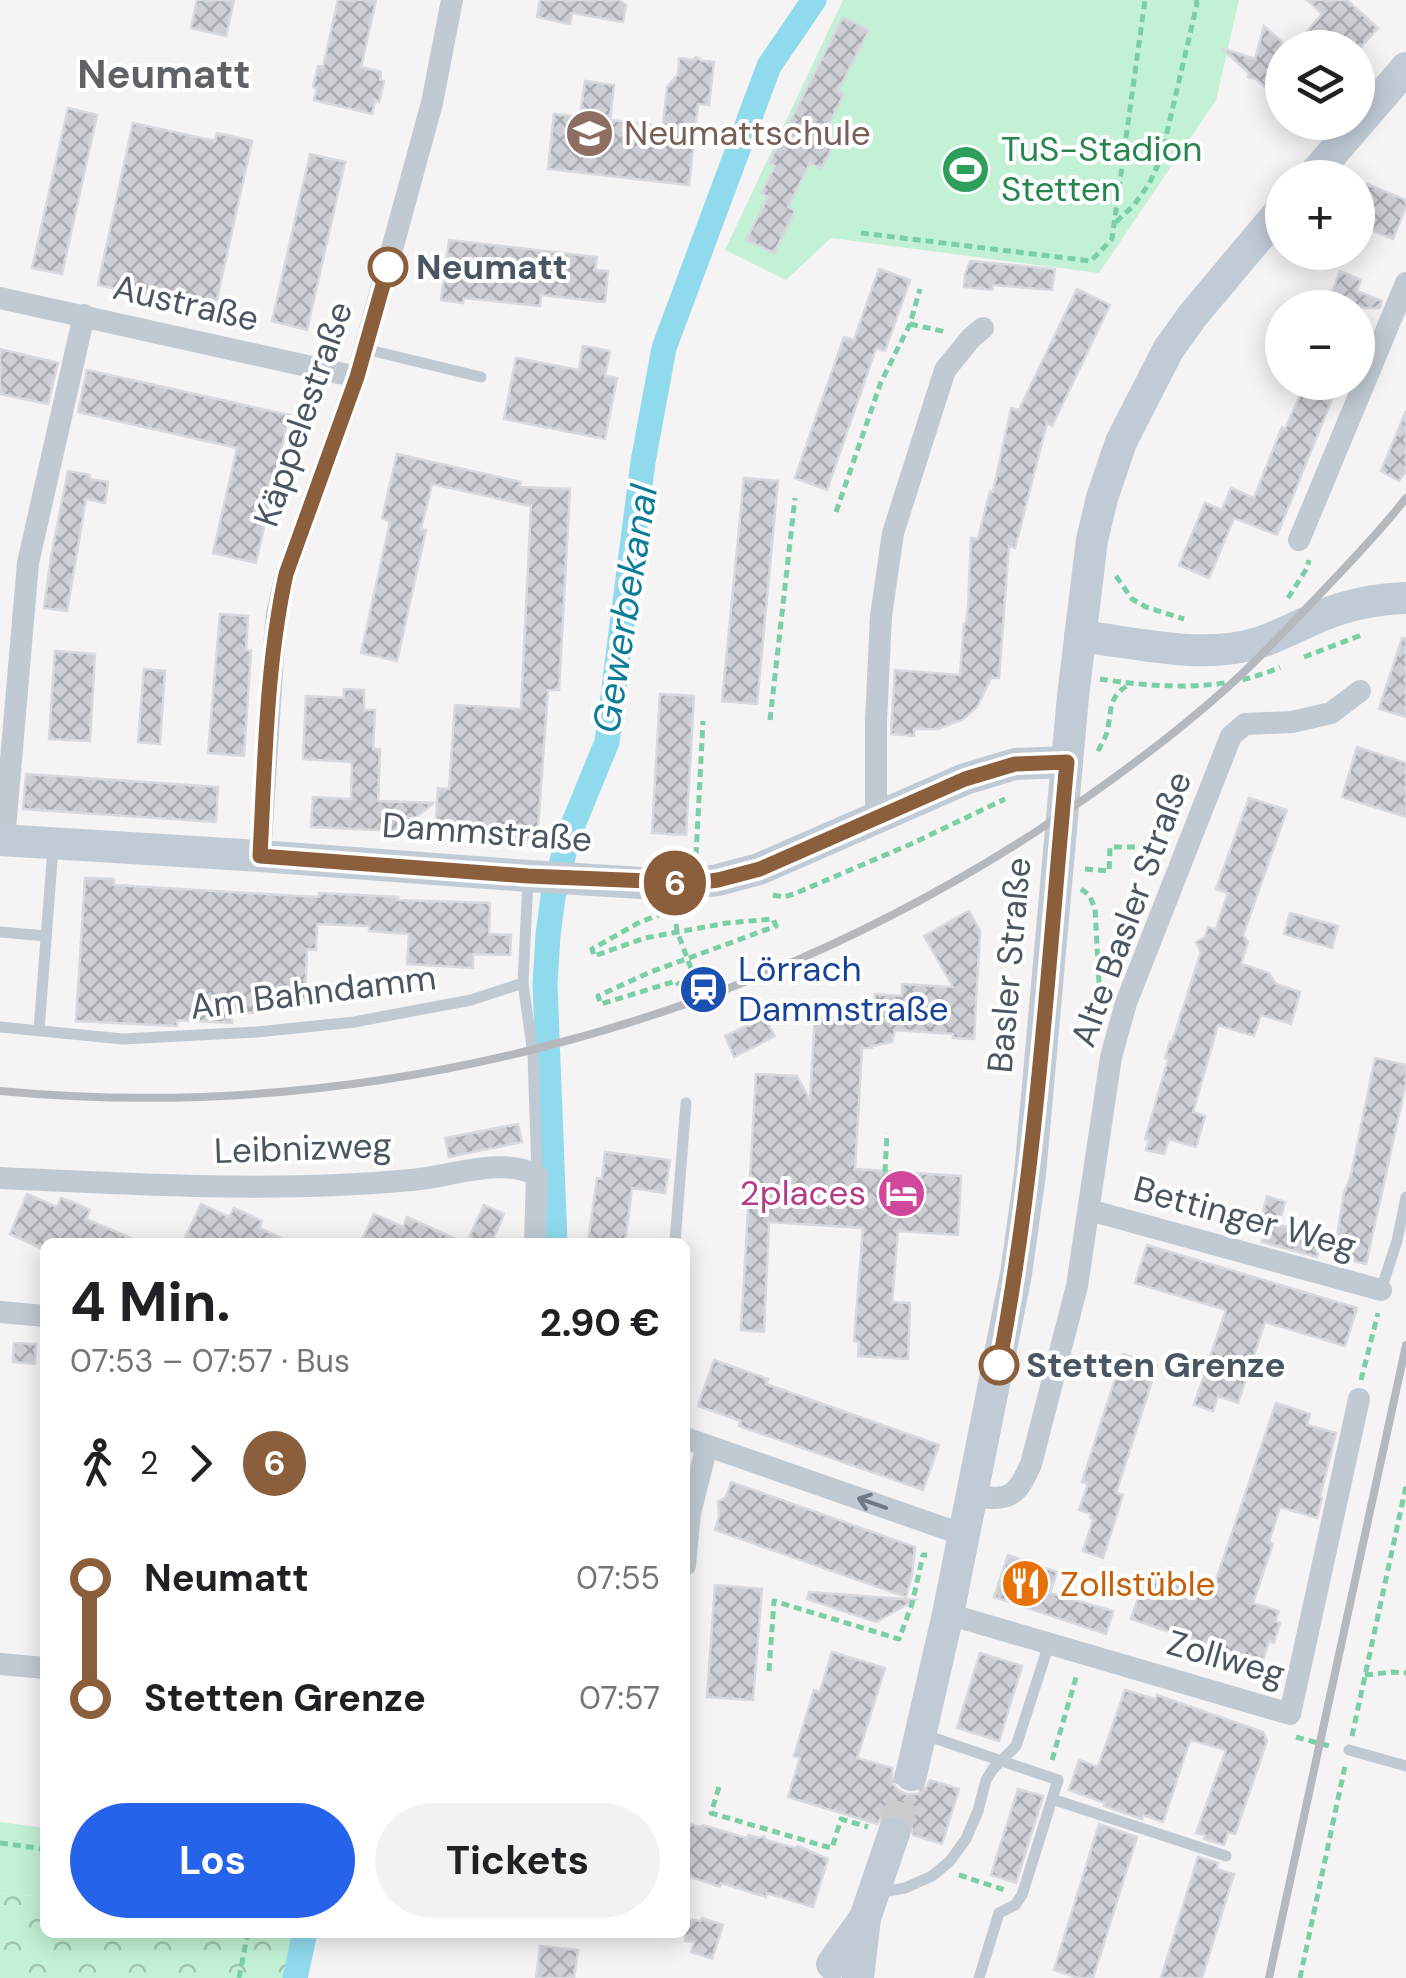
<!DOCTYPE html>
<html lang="de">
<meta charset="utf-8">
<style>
body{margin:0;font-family:"DM Sans",sans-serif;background:#f2f2f2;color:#202124;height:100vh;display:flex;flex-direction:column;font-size:38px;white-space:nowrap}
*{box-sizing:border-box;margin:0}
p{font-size:32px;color:#757577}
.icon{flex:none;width:55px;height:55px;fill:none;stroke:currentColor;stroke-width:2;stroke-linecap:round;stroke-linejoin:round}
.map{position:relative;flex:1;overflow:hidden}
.details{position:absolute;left:40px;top:1238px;width:650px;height:700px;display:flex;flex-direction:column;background:#fff;border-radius:15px;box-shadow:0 5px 25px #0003}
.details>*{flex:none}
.badge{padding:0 20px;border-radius:32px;font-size:35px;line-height:65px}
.buttons{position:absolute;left:1265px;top:30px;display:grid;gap:20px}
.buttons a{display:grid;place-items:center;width:110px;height:110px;border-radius:50%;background:#fff;box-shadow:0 5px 25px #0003;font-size:50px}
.map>.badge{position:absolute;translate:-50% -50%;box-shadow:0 0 0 5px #fff}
.legs{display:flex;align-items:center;gap:15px;height:110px;padding:0 30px;font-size:32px}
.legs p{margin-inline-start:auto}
.headline{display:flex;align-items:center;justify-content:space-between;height:170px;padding:0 30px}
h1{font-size:55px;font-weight:700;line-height:75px}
.primary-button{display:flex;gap:20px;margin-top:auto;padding:20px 30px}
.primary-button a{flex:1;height:115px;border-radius:60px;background:#2563eb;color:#fff;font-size:40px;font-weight:700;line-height:115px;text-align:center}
.primary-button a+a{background:#f2f2f2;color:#202124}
ul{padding:0 30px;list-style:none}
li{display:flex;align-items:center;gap:35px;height:120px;font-size:38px}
li i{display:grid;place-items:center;width:15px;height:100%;margin:0 12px;background:currentColor}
li i::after{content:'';width:25px;height:25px;margin:-12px;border:8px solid;border-radius:50%;background:#fff}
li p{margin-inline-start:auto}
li:first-child i{background:linear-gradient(#0000 50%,currentColor 0)}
li:last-child i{background:linear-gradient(currentColor 50%,#0000 0)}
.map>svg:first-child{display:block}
.grass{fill:#c3f1d5}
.forest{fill:url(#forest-crowns)}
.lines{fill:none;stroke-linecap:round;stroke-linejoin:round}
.canal{stroke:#90daee;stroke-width:25}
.building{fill:url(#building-cross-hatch);stroke:#d7d9de;stroke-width:2.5}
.secondary-tunnel{stroke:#caccce;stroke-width:32;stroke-dasharray:32 16;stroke-linecap:butt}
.path{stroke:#7ad0a6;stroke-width:5;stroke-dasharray:8 5;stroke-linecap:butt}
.service{stroke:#c1cad2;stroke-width:11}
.minor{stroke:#c1cad2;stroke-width:22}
.secondary{stroke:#c1cbd6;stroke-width:32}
.rail{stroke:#b5b8bd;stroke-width:8}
.oneway{stroke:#6e7983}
.line-1-casing{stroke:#fff;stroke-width:22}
.line-1{stroke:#8b5e3c;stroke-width:15}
.stop-1-dot{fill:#fff;stroke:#8b5e3c;stroke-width:5}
.labels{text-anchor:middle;stroke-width:8;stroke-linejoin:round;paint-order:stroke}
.education-label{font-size:35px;fill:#785e54;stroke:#fff;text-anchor:start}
.leisure-label{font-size:35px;fill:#27864d;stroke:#fff;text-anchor:start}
.stop-label{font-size:35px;font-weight:bold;fill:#4a5661;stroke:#fff;text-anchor:start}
.street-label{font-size:35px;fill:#4a5661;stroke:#fff}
.transit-label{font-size:35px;fill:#164399;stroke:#fff;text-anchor:start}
.hotel-label{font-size:35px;fill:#b23c85;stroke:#fff;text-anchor:end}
.food-label{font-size:35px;fill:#c56008;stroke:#fff;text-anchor:start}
.water-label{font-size:38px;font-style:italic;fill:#0c7c9b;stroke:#fff}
.quarter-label{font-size:40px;font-weight:bold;fill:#5f6368;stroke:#fff}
</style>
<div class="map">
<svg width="1406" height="1978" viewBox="0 0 1406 1978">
<defs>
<pattern id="forest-crowns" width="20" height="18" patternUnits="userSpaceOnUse" patternTransform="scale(2.5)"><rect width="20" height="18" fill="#c3f1d5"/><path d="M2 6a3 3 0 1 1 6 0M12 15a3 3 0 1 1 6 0" fill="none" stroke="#a0c6b0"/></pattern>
<pattern id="building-cross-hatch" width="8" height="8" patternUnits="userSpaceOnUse" patternTransform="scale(2.5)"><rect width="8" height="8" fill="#cdcfd5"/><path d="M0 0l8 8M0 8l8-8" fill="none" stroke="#a8abb0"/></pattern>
</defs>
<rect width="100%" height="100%" fill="#f5f3f3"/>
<g class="grass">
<polygon points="843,0 1239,0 1216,100 1099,273 831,238 786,280 725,250"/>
<polygon points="0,1822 45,1828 45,1897 0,1893"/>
</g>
<polygon class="forest" points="0,1893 45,1897 45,1932 293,1933 284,1978 0,1978"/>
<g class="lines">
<g class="canal">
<polyline points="555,1242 545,984 548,935 553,897 568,837 607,742 643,462 664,348 769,66 814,0"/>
<polyline points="295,1978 305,1932"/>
</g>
</g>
<g class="building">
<polygon points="197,0 234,0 226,36 191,28"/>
<polygon points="338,0 376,0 361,67 381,72 380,80 384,81 379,102 375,101 372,114 314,100 317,88 313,87 318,66 323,67"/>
<polygon points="540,0 619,0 626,5 623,22 572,13 570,24 537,17"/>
<polygon points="1307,0 1347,0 1378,28 1360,48 1293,48 1322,14"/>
<polygon points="843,17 869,30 838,91 844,94 820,141 832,148 821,169 810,163 788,207 795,211 774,253 746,240 768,197 761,193 775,166 769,163"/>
<polygon points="1264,26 1282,42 1282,102 1256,79 1248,77 1249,73 1221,48 1255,59"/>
<polygon points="696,57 702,61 714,62 709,105 698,104 689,185 548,169 554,114 580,117 585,81 614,85 610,120 663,126 667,87 678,74 679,58 693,60"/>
<polygon points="68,108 97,115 62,274 32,268"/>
<polygon points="133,123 215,141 217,133 252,141 215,308 147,293 146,295 98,285"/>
<polygon points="310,154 345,162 307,330 272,321"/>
<polygon points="1367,184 1406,200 1406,207 1393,239 1358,225 1358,208"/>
<polygon points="449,240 597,257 595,270 608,271 605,302 541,295 540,306 464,298 463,303 441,300"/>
<polygon points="970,261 1055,269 1052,290 993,285 992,290 964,287 965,274"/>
<polygon points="879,269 910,280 885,351 876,348 827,490 795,478 844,337 854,340"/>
<polygon points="1340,271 1361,280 1357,291 1382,301 1380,308 1326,308"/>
<polygon points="1077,289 1110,305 1052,426 1047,423 1015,548 1009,546 999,678 991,678 977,707 962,720 938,729 914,729 914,736 891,734 895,670 960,675 964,624 966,624 968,606 971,538 978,539 990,491 993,492 1011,408 1019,410"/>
<polygon points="583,346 610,351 605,376 617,378 605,439 504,419 516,358 579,370"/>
<polygon points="0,349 58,363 48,404 0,394"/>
<polygon points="87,370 289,415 256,563 213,553 237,448 78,412"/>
<polygon points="1306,382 1339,382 1277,535 1234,518 1209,578 1179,565 1205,503 1222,510 1231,488 1254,498 1282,427 1285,429"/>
<polygon points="1406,411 1406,472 1399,481 1381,471"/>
<polygon points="397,454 521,482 520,487 570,489 559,690 548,690 537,841 500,839 501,835 435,831 438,788 449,789 455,705 521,709 531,506 432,484 421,529 426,530 397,661 361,653 390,522 382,518"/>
<polygon points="68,471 90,475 90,479 108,482 105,503 86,499 67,611 44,608 51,557"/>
<polygon points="744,478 778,481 757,704 722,701"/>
<polygon points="220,614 248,616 246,650 251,651 244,756 208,753"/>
<polygon points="1402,638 1406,639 1406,717 1379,709"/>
<polygon points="55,651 95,654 90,741 49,739"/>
<polygon points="144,669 165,671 160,744 138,742"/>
<polygon points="344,689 364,690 364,710 375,710 373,749 380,749 378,801 434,803 399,831 311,827 313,797 351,799 352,762 303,759 306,696 344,698"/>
<polygon points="660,694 694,696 686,835 652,833"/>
<polygon points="1357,747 1406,763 1406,817 1342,797"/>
<polygon points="26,774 218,787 216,822 23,809"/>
<polygon points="1249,798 1287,810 1243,935 1248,942 1241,964 1269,973 1276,984 1300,992 1291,1024 1261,1015 1254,1036 1218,1025 1193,1112 1205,1116 1196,1147 1169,1139 1164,1154 1146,1150 1149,1140 1145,1139 1168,1060 1165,1058 1170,1041 1172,1042 1201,952 1196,942 1205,937 1208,927 1216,929 1228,893 1216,889"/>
<polygon points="85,878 114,879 114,885 299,896 319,897 319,893 398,897 397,900 490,903 489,934 511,935 510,955 473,954 473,968 407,964 409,934 369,931 369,926 317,924 316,950 307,949 305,1001 267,1000 267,1013 232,1012 232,1023 177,1020 177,1026 76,1021"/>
<polygon points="969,911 980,931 974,1039 953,1038 953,1034 895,1030 892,1042 872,1046 872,1048 862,1048 855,1169 961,1176 958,1235 898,1231 892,1302 910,1303 908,1359 858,1356 859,1342 854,1341 863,1228 769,1222 764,1332 741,1330 756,1074 797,1076 810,1100 815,1016 874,1019 875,994 902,996 902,984 953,987 924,936"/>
<polygon points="1290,913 1338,926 1332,948 1284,934"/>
<polygon points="764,1018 775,1036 734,1057 725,1036"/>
<polygon points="1375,1058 1406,1065 1406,1083 1366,1264 1334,1256 1344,1193 1351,1175"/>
<polygon points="518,1124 522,1142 449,1157 445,1138"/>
<polygon points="605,1152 670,1160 665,1193 632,1188 625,1242 588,1242 597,1178 602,1179"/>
<polygon points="27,1194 57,1207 61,1198 73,1202 90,1210 86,1219 140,1242 45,1242 45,1250 10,1234"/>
<polygon points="1267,1196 1285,1202 1279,1225 1322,1236 1317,1257 1262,1242 1266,1228 1259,1226"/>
<polygon points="201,1204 229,1217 234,1208 262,1221 259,1228 290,1242 183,1242"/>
<polygon points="484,1205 504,1214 492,1242 467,1242"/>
<polygon points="374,1214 403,1227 407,1217 462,1242 361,1242"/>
<polygon points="1147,1245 1357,1308 1345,1346 1265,1322 1238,1403 1218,1396 1213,1411 1194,1405 1226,1310 1135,1283"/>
<polygon points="14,1343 36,1344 35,1364 13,1362"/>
<polygon points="1123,1354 1157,1365 1116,1493 1123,1495 1103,1558 1083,1551 1093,1520 1090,1518 1091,1514 1079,1510 1088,1484 1082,1482"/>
<polygon points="714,1360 768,1379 766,1384 939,1445 923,1490 739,1426 741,1421 698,1406"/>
<polygon points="1276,1403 1310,1414 1307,1425 1336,1433 1320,1497 1322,1498 1317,1518 1280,1507 1269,1542 1273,1544 1253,1603 1279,1611 1275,1621 1280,1623 1274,1643 1269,1641 1262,1663 1131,1619 1145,1578 1149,1580 1153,1569 1213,1589"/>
<polygon points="731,1482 915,1547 912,1575 906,1597 715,1530 719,1516 718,1502 726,1497"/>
<polygon points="1008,1555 1057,1572 1050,1593 1113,1611 1106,1634 994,1597"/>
<polygon points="715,1585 762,1589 753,1700 707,1697"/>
<polygon points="809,1592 915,1600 876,1622 807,1599"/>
<polygon points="832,1652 885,1668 857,1758 892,1768 892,1782 897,1789 906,1794 918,1794 926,1788 930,1780 959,1789 942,1844 913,1835 910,1821 900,1814 889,1814 882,1817 877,1824 788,1797 800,1758 794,1756 814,1690 820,1692"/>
<polygon points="980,1653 1022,1666 999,1741 957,1728"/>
<polygon points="1125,1690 1155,1699 1157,1695 1263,1732 1267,1741 1235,1834 1228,1832 1224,1845 1204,1839 1205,1835 1196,1833 1226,1750 1190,1740 1163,1822 1143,1815 1142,1819 1104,1806 1105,1803 1069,1790 1079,1760 1098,1767"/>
<polygon points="1018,1789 1043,1796 1016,1883 991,1875"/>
<polygon points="690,1824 700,1827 703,1825 746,1838 749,1835 759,1838 764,1836 766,1840 795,1848 798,1846 828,1859 813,1907 767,1893 766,1897 721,1883 720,1887 685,1875 685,1840"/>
<polygon points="1099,1824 1137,1837 1093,1978 1078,1978 1054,1970"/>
<polygon points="1198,1857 1218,1863 1216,1869 1234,1874 1202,1978 1161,1978"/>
<polygon points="702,1918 723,1925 712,1959 691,1952 694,1942 685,1941 685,1919 701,1921"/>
<polygon points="540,1946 578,1950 574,1978 536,1978"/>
</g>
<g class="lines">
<polyline class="secondary-tunnel" points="894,1833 911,1775"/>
<g class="path">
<polyline points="1116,222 1134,205 1149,184 1161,158 1197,4 1196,0"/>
<polyline points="861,233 1091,261 1112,239 1145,0"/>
<polyline points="910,324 946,332"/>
<polyline points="836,512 881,382 910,324 920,289"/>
<polyline points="1116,576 1132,599 1146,607 1184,619"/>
<polyline points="1288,598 1307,568 1309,560"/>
<polyline points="1304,657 1364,634"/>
<path d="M 1100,679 C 1158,688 1226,692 1280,667"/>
<polyline points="770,720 795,498"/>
<path d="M 1098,751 C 1102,743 1107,736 1108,727 C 1112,706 1109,696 1130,684"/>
<polyline points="696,855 703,721"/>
<polyline points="1085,869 1109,871 1110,847 1141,847 1162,850"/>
<polyline points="1081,889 1089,895 1095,908 1100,1002"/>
<polyline points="773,895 784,897 794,894 911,844 1005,799"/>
<polyline points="661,910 659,915 640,922 592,949 594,956 645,938 727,923 773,919 776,926 648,973 598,996 601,1004 676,981 679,985"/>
<polyline points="674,911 677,931 695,979"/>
<polyline points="885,1172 887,1133"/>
<polyline points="1361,1380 1378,1313"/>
<polyline points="769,1671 774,1601 899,1639 912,1604 923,1555 927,1555"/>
<polyline points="1365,1675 1393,1672 1406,1673"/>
<polyline points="1352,1736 1406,1486"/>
<polyline points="1296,1737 1333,1747"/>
<polyline points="1052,1760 1077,1674"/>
<polyline points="719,1787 711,1813 824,1846 832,1848 841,1819 868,1827"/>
<polyline points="0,1843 45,1849"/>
<polyline points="959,1875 1005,1890"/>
<polyline points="239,1978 248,1932"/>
<polyline points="1300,1978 1345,1766"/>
</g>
<g class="service">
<polyline points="365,349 481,377"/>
<polyline points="528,880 523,983 533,1054 537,1175"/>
<polyline points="0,932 46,936"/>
<polyline points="0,1027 123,1039 257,1032 354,1022 471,1000 523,983"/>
<polyline points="39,1030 53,848"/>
<polyline points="675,1242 686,1103"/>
<polyline points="1381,1290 1397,1241 1406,1197"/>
<polyline points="922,1734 1058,1780 1022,1895 1015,1905 999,1913 979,1978"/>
<polyline points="1349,1750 1406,1766"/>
<polyline points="1052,1799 1226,1856"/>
<polyline points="878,1893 905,1888 932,1876 950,1861 966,1839 978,1811 986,1780 993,1769 1016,1746 1049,1644"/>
</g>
<g class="minor">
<polyline points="0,298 357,377"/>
<polyline points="1299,540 1406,283"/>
<polyline points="876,817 876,721 881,616 893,533 945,370 971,338 983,328"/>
<polyline points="4,841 28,563 84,315"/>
<polyline points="260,856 273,656 277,614 286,574 357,377 432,103 452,0"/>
<path d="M 0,1178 C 136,1184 274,1193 411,1180 C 452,1177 499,1156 537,1175 L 535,1242"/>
<polyline points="1089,1210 1381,1290"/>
<polyline points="0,1312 45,1316"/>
<polyline points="685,1438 964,1535"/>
<path d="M 973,1496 C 1009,1501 1016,1498 1031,1464 L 1077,1286 L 1111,1057 L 1126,1003 L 1231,736 L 1245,724 L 1292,722 L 1331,713 L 1360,691"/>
<polyline points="685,1565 690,1513 707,1446"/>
<polyline points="948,1614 1290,1714 1359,1399"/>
<polyline points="0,1664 45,1668"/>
</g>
<g class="secondary">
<polyline points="1311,178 1406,68"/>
<path d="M 1080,636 C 1138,643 1201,660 1258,643 C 1280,636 1301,624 1323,615 C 1350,604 1377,599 1406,598"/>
<polyline points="0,840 260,856 529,876 641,883 696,883 718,880 759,869 965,779 1015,764 1067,762"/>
<polyline points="911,1775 948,1614 1016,1274 1030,1174 1073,696 1092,540 1102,498 1121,442 1168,350 1193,315 1282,209"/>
<polyline points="832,1964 865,1918 894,1833"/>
<polyline points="858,1978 865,1918"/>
</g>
<g class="rail">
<path d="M 0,1091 C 361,1125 730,1029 1034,833 C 1107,785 1179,733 1243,673 C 1270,647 1295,620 1321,593 C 1350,562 1380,532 1406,498"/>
<polyline points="1269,1978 1406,1345"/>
</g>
</g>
<defs><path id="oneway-shaft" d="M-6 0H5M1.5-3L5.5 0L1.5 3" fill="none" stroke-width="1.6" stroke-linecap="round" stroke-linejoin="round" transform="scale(2.5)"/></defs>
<use class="oneway" href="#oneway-shaft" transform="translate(872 1503) rotate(-161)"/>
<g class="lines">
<defs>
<path id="line-1" d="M 388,267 L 357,377 L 286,574 C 266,666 265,762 260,856 L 528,876 L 696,883 L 718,880 L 760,869 L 965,779 L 1015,764 L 1067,762 C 1048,963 1037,1166 999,1365"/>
</defs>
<use href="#line-1" class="line-1-casing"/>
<use href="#line-1" class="line-1"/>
</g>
<defs>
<symbol id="school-disc" viewBox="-11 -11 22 22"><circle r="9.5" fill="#8d6e63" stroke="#fff"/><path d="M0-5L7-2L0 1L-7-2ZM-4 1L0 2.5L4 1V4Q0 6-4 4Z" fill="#fff"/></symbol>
<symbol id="stadium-disc" viewBox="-11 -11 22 22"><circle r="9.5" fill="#2e9e5b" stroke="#fff"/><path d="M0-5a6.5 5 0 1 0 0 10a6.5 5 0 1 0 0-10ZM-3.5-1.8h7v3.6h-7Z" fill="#fff"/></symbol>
<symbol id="station-disc" viewBox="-11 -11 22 22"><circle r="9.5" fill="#1a4fb4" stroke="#fff"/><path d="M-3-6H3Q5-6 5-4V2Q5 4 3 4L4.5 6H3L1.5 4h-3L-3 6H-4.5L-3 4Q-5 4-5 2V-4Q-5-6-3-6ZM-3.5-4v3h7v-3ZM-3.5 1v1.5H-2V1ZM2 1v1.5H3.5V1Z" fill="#fff"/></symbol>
<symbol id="hotel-disc" viewBox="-11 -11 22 22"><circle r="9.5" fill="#d1479c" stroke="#fff"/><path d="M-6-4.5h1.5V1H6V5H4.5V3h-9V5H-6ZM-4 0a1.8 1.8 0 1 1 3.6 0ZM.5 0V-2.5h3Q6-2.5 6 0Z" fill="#fff"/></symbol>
<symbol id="restaurant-disc" viewBox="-11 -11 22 22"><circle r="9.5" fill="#e8710a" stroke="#fff"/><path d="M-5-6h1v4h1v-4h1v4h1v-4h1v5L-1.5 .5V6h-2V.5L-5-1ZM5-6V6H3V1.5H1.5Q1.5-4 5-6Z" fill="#fff"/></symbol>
</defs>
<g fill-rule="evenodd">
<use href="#school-disc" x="562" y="106" width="55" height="55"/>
<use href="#stadium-disc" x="938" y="142" width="55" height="55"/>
<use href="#station-disc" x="676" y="962" width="55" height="55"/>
<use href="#hotel-disc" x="874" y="1166" width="55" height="55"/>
<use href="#restaurant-disc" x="998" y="1556" width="55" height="55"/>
</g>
<g class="stop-1-dot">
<circle cx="388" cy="267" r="18"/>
<circle cx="999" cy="1365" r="18"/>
</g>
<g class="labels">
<g class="education-label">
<text x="624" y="145">Neumattschule</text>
</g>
<g class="leisure-label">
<text x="1001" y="161">TuS-Stadion<tspan x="1001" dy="40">Stetten</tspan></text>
</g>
<g class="stop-label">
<text x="416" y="279">Neumatt</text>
<text x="1026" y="1377">Stetten Grenze</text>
</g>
<g class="street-label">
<text transform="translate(186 303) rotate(13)" y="12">Austraße</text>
<text transform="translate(303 414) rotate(-71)" y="12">Käppelestraße</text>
<text transform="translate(487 832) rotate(4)" y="12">Dammstraße</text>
<text transform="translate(1131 909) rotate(-70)" y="12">Alte Basler Straße</text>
<text transform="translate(1009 965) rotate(-85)" y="12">Basler Straße</text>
<text transform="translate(313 992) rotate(-7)" y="12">Am Bahndamm</text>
<text transform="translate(303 1148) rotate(-2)" y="12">Leibnizweg</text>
<text transform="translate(1245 1217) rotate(15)" y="12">Bettinger Weg</text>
<text transform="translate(1226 1658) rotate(16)" y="12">Zollweg</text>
</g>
<g class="transit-label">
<text x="738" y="981">Lörrach<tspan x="738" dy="40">Dammstraße</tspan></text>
</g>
<g class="hotel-label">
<text x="866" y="1205">2places</text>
</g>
<g class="food-label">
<text x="1060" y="1596">Zollstüble</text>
</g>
<g class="water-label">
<text transform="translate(625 609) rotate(-81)" y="13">Gewerbekanal</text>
</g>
<g class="quarter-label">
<text x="164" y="88">Neumatt</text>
</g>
</g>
</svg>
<div class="buttons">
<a><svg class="icon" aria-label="layers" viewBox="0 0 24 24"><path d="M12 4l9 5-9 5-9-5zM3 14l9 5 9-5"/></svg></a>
<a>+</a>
<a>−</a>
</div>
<b class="badge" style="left:675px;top:883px;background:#8b5e3c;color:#fff">6</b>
<section class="details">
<div class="headline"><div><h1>4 Min.</h1><p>07:53 – 07:57 · Bus</p></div><b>2.90 €</b></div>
<div class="legs"><svg class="icon" aria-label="walk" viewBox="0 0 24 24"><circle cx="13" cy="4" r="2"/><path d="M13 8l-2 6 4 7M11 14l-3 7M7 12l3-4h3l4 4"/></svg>2<svg class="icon" aria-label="forward" viewBox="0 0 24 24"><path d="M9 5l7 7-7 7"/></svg><b class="badge" style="background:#8b5e3c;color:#fff">6</b></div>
<ul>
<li><i style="color:#8b5e3c"></i><b>Neumatt</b><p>07:55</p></li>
<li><i style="color:#8b5e3c"></i><b>Stetten Grenze</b><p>07:57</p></li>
</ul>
<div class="primary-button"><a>Los</a><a>Tickets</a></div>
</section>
</div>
